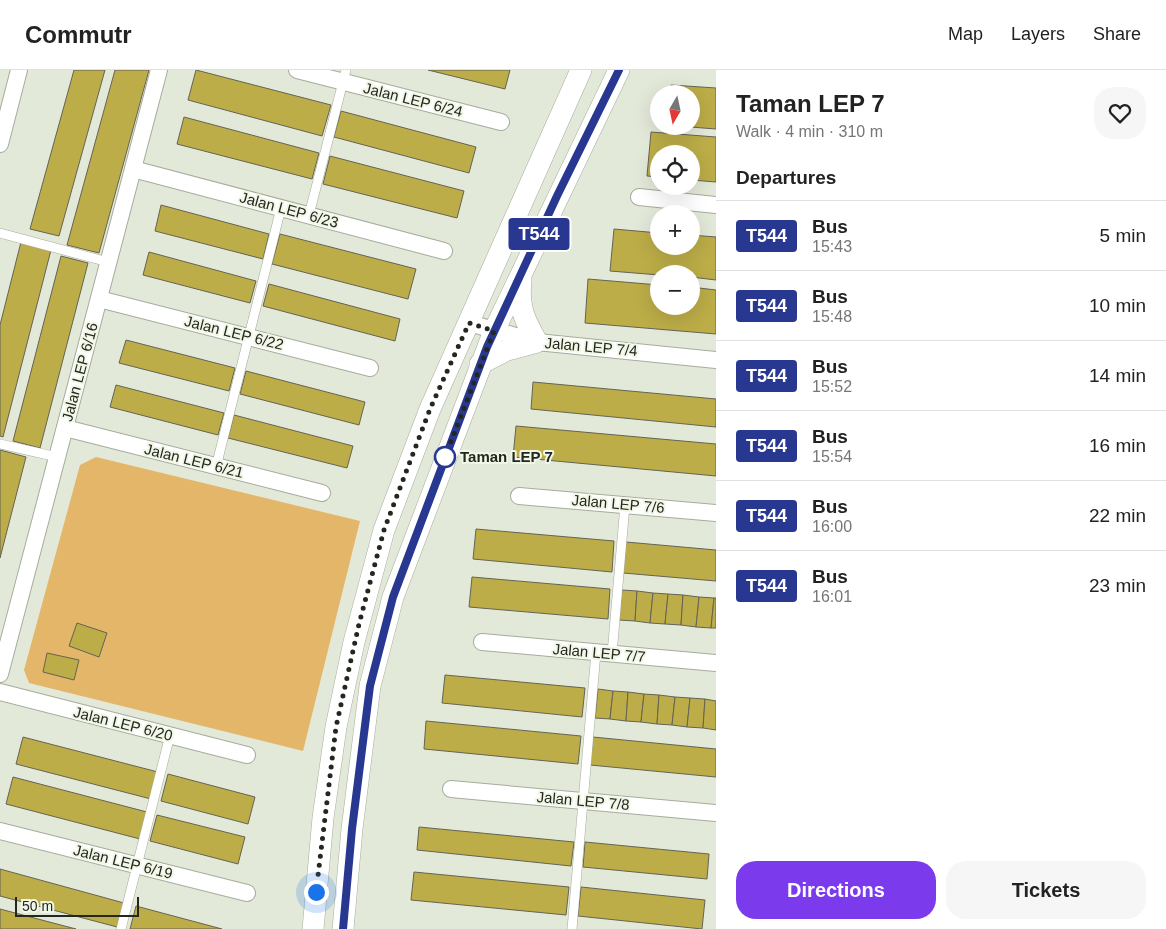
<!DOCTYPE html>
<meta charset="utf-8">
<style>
body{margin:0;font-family:Arial,sans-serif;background:#f6f6f6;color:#222;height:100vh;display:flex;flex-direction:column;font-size:19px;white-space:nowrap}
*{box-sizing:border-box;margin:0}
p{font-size:16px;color:#767676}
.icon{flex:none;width:28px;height:28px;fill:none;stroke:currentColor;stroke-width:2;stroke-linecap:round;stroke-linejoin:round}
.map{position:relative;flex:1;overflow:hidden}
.drawer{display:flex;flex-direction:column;background:#fff;width:450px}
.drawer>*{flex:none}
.badge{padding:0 10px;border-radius:4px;font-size:18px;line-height:32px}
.needle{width:32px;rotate:189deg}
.buttons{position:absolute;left:650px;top:15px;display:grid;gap:10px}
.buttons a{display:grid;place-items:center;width:50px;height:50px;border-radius:50%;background:#fff;box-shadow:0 5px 20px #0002;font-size:25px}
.scale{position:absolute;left:15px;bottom:12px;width:124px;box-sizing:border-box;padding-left:5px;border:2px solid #242720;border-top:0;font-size:14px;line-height:18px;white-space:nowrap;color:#242720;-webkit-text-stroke:4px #f1f7e6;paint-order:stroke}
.you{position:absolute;width:25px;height:25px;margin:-12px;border:4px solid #fff;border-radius:50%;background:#1a73e8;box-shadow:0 0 0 8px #1a73e833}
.map>.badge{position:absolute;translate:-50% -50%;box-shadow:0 0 0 2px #fff}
h2{padding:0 20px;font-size:19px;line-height:45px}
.round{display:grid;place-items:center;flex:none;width:52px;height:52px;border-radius:20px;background:#f6f6f6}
.head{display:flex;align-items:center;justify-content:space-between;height:85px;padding:0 20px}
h1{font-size:24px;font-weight:600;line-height:38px}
.action{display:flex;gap:10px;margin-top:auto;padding:10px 20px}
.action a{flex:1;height:58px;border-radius:20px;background:#7c3aed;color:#fff;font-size:20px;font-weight:600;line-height:58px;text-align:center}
.action a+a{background:#f6f6f6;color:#222}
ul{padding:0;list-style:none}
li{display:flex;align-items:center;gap:15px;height:70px;padding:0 20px;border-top:1px solid #e0e0e0}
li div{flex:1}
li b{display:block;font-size:19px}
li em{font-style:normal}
li .badge{min-width:55px;font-weight:700;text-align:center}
header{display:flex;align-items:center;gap:30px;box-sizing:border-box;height:70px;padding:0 25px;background:#fff;border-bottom:1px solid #e0e0e0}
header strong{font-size:24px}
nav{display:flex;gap:28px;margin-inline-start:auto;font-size:18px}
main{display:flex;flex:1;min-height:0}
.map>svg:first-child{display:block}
.green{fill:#e3b669}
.building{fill:#bcad48;stroke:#656354}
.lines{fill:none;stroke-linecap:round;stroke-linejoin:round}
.service-casing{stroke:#a6ac9c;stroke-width:10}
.minor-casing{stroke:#a6ac9c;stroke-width:18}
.tertiary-casing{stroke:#a6ac9c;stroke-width:22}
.service{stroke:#fff;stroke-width:9}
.minor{stroke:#fff;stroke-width:16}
.tertiary{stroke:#fff;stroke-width:21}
.line-casing{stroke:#fff;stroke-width:11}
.line{stroke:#283890;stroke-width:8}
.walk{stroke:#242720;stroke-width:5;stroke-dasharray:0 9}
.stop-dot{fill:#fff;stroke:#283890;stroke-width:2.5}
.labels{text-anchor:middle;stroke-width:4;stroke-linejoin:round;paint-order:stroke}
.street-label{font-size:15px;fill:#242720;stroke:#f1f7e6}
.stop-label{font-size:15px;font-weight:bold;fill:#242720;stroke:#f1f7e6;text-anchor:start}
</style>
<header>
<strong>Commutr</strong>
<nav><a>Map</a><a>Layers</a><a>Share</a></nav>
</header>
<main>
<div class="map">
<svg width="716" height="859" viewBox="0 0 716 859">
<rect width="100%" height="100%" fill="#e3e9d9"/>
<polygon class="green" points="96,387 360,451 303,681 29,613 24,600 80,395"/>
<g class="building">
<polygon points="74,0 105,0 59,166 30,159"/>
<polygon points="115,0 149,0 99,183 67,175"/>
<polygon points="196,0 331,35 322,66 188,30"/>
<polygon points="428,0 510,0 505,19"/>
<polygon points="671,15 716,18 716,59 677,56 691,56 691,24 670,24"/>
<polygon points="341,41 476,77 469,103 334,67"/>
<polygon points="184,47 319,83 312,109 177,74"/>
<polygon points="651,62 716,67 716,112 691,110 691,84 659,84 659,107 647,106"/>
<polygon points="330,86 464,121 457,148 323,114"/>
<polygon points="161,135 269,164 263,189 155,161"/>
<polygon points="614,159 659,163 659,176 691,176 691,165 716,167 716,210 691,207 691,204 659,205 610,201"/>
<polygon points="280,164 416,199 408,229 272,194"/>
<polygon points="21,172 51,180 3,367 0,366 0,255"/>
<polygon points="149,182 256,211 250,233 143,205"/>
<polygon points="61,186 88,193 40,378 13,371"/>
<polygon points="588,209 659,215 659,236 691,236 691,217 716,220 716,264 585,253"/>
<polygon points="269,214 400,249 395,271 263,236"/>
<polygon points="126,270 235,298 229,321 119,293"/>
<polygon points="246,301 365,332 359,355 240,324"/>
<polygon points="533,312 716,329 716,357 531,339"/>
<polygon points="116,315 224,343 218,365 110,337"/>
<polygon points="234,345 353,376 347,398 228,368"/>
<polygon points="516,356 716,374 716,406 513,387"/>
<polygon points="0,380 26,387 0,488"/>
<polygon points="476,459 614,471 612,502 473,489"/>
<polygon points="626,472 716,480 716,511 623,503"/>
<polygon points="472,507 610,519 608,549 469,537"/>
<polygon points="622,520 637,521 635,551 619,550"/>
<polygon points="637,521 653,523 650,553 635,551"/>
<polygon points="653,523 668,524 665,554 650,553"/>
<polygon points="668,524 683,525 681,555 665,554"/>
<polygon points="683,525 699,527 696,557 681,555"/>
<polygon points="699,527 714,528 711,558 696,557"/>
<polygon points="714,528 716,528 716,558 711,558"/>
<polygon points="77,553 107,563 99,587 69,576"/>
<polygon points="47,583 79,590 74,610 43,602"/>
<polygon points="445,605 585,618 582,647 442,633"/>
<polygon points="598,619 613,621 610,649 595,648"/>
<polygon points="613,621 628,622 626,651 610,649"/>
<polygon points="628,622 644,624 641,652 626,651"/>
<polygon points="644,624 659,625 657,654 641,652"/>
<polygon points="659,625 675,627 672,655 657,654"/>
<polygon points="675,627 690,628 687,657 672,655"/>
<polygon points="690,628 705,629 703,658 687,657"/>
<polygon points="705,629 716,631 716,660 703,658"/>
<polygon points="426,651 581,666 578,694 424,679"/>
<polygon points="23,667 158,702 151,729 16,694"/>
<polygon points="593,667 716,679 716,707 590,695"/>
<polygon points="168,704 255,727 248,754 161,731"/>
<polygon points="13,707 147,742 140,769 6,734"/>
<polygon points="157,745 245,767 238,794 150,771"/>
<polygon points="419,757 574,772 571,796 417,780"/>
<polygon points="585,772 709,784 707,809 583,797"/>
<polygon points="0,799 124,833 117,857 0,826"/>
<polygon points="414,802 569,817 566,845 411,830"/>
<polygon points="581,817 705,830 702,859 578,846"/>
<polygon points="136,836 222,859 130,859"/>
<polygon points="0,839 76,859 0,859"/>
</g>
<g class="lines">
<defs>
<g id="service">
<polyline points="309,145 346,0"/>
<polyline points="0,163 108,192"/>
<polyline points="0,374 57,387"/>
<polyline points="216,397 281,138"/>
<polyline points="612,584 625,435"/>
<polyline points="121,859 170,665"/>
<polyline points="572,859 596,582"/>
</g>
<g id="minor">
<polyline points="297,0 501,52"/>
<polyline points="0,74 19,0"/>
<polyline points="133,99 444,181"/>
<polyline points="639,127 716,135"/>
<polyline points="99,229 370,298"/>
<polyline points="469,253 537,272 716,290"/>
<polyline points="65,358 322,423"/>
<polyline points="519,426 716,443"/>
<polyline points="482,572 716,593"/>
<polyline points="0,604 159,0"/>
<polyline points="0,622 247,685"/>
<polyline points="451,719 716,743"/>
<polyline points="0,761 247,823"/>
</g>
<g id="tertiary">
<path d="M 480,294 L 507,280 L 537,272 C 524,249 518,237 521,210"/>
<polyline points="313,859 323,748 336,657 354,572 384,460 430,339 581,0"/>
<polyline points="343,859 352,759 370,616 393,527 494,261 619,0"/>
</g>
</defs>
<use href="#service" class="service-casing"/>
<use href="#minor" class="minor-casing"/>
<use href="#tertiary" class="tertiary-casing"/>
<use href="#service" class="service"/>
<use href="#minor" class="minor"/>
<use href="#tertiary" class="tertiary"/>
</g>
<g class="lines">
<defs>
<polyline id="line" points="343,859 352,759 370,616 393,527 487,277 557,126 619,0"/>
</defs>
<use href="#line" class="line-casing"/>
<use href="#line" class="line"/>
<polyline class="walk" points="316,822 336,657 359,554 384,460 430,339 469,253 494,261 445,387"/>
</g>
<circle class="stop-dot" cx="445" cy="387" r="10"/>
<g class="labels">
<g class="street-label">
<text transform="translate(413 30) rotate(14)" y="5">Jalan LEP 6/24</text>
<text transform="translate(289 140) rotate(15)" y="5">Jalan LEP 6/23</text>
<text transform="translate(234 263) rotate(14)" y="5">Jalan LEP 6/22</text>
<text transform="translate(591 277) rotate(5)" y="5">Jalan LEP 7/4</text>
<text transform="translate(80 302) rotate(-75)" y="5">Jalan LEP 6/16</text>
<text transform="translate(194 391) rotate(14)" y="5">Jalan LEP 6/21</text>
<text transform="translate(618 434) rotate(5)" y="5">Jalan LEP 7/6</text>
<text transform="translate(599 583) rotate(5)" y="5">Jalan LEP 7/7</text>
<text transform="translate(123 654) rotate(14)" y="5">Jalan LEP 6/20</text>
<text transform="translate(583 731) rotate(5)" y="5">Jalan LEP 7/8</text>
<text transform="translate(123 792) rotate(14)" y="5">Jalan LEP 6/19</text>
</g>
<g class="stop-label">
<text x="460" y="392">Taman LEP 7</text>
</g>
</g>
</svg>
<div class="buttons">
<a><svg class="needle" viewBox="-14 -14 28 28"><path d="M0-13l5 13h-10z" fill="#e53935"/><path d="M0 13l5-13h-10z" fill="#767676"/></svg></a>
<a><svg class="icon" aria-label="locate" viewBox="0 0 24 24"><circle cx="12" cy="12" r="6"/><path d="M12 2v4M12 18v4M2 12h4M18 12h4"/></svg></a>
<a>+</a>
<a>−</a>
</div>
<div class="scale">50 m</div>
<div class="you" style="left:316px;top:822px"></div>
<b class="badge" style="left:539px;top:164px;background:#283890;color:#fff">T544</b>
</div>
<section class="drawer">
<div class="head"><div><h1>Taman LEP 7</h1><p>Walk · 4 min · 310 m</p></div><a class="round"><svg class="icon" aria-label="heart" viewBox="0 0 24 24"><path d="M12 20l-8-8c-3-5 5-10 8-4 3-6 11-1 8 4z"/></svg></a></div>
<h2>Departures</h2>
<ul>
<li><span class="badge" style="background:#283890;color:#fff">T544</span><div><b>Bus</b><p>15:43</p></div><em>5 min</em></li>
<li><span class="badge" style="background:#283890;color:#fff">T544</span><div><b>Bus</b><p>15:48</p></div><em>10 min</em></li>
<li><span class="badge" style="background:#283890;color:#fff">T544</span><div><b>Bus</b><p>15:52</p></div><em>14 min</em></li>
<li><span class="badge" style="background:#283890;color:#fff">T544</span><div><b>Bus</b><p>15:54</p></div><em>16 min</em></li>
<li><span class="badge" style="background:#283890;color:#fff">T544</span><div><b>Bus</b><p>16:00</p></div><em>22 min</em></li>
<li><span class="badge" style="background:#283890;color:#fff">T544</span><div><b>Bus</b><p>16:01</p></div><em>23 min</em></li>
</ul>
<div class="action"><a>Directions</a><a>Tickets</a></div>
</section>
</main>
